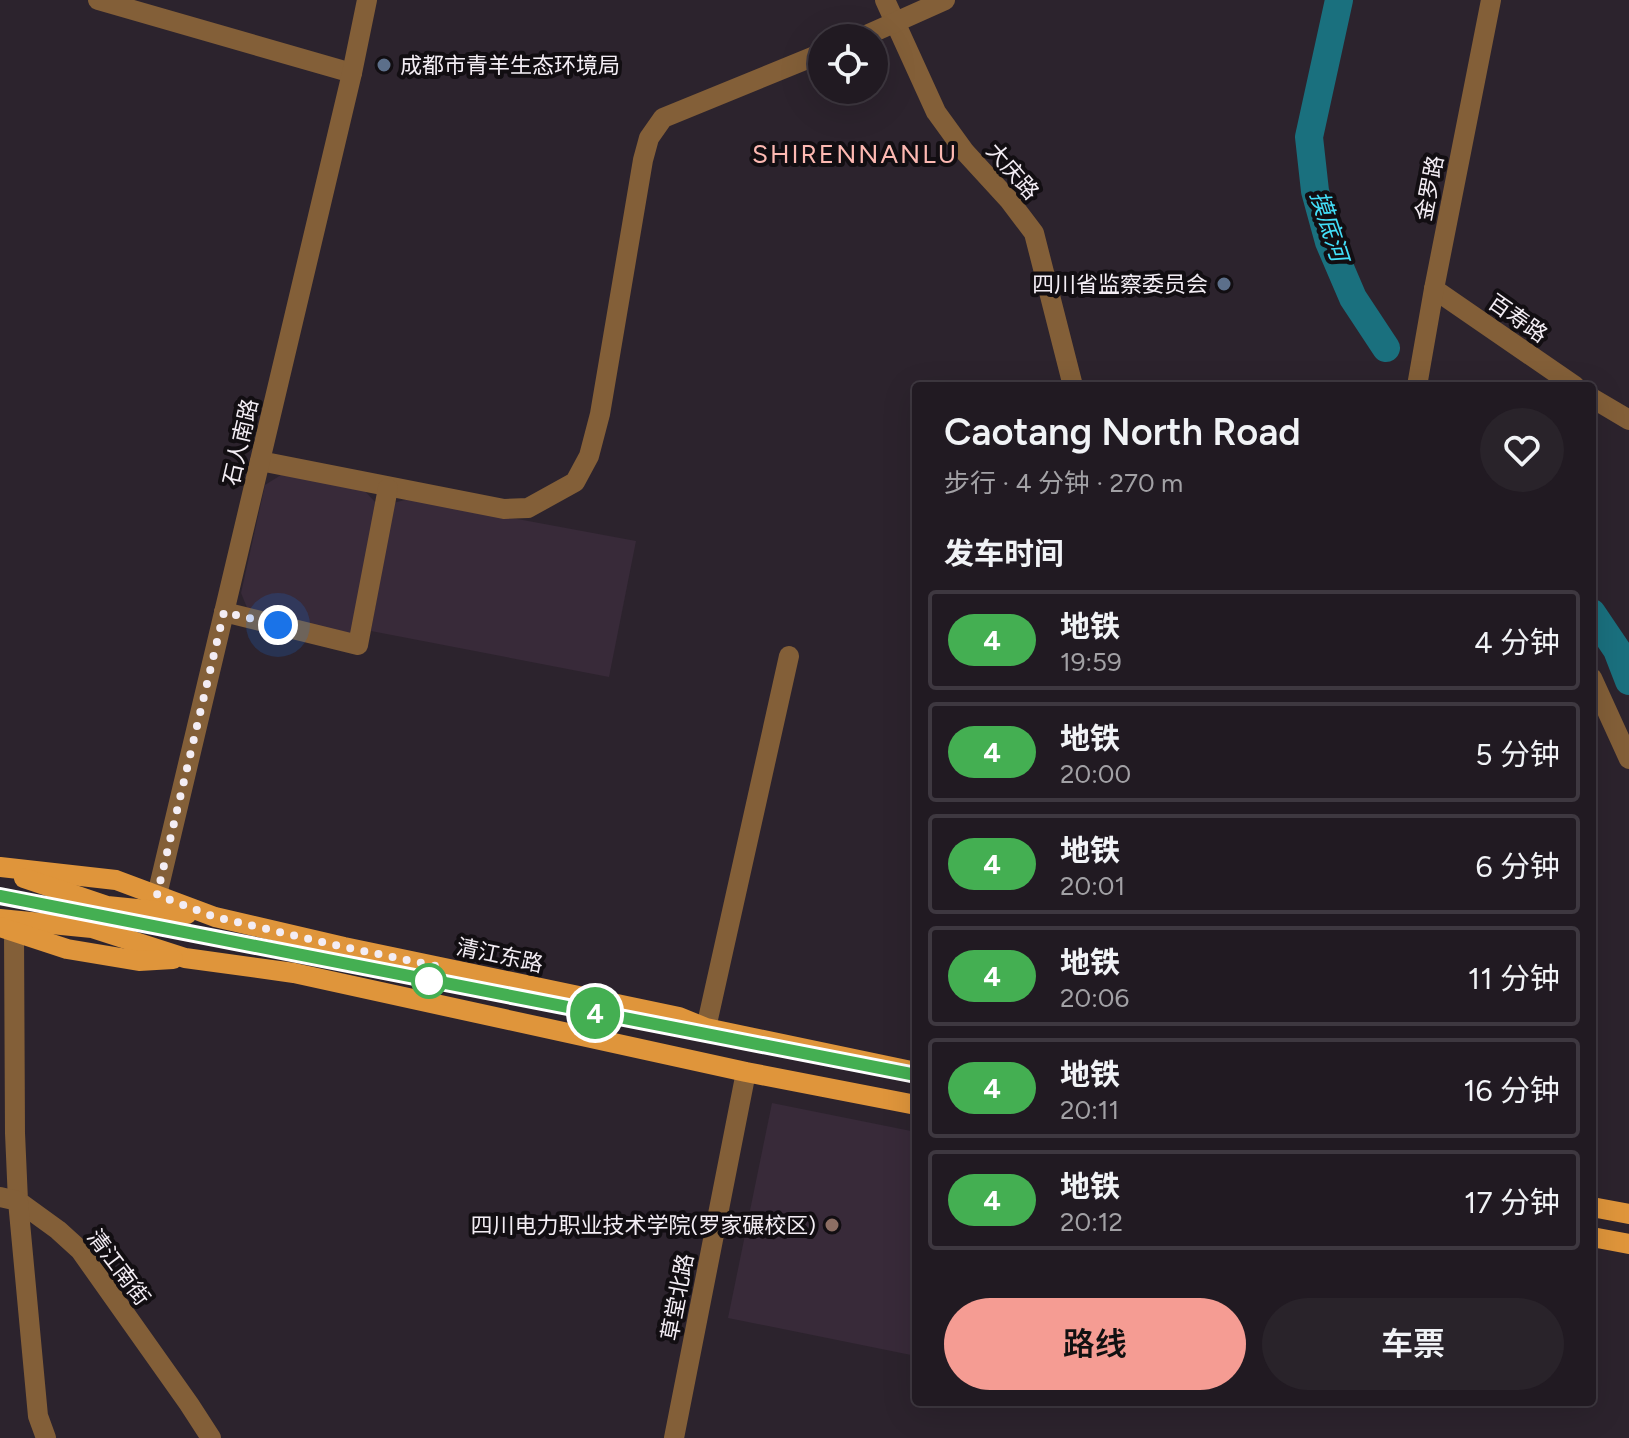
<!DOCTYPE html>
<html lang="zh">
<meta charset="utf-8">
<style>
body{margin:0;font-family:Figtree,"Noto Sans SC",sans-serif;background:#29232a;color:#f1f3f6;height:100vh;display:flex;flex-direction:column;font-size:30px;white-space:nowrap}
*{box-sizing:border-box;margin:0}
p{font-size:26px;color:#a2a1a5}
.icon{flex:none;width:44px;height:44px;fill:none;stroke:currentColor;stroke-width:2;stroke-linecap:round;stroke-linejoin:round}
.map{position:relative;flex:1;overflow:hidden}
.details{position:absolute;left:912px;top:382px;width:684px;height:1024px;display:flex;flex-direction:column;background:#211a22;border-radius:8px;box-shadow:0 8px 32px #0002,0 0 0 2px #3e3840}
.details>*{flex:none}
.badge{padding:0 16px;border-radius:26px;font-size:28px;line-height:52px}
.fabs{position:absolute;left:808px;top:24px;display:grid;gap:16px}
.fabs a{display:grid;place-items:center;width:80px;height:80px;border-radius:50%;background:#211a22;box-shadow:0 8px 32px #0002,0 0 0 2px #3e3840;font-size:40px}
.you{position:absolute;width:40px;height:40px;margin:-20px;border:6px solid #fff;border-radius:50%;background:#1a73e8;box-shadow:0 0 0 12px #1a73e833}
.map>.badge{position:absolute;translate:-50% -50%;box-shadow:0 0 0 4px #fff}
h2{padding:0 32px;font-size:30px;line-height:72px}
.round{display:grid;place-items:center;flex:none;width:84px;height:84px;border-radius:42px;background:#29232a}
.headline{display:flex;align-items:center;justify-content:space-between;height:136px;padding:0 32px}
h1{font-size:38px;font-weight:600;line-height:60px}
.button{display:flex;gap:16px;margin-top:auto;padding:16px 32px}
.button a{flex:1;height:92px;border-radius:48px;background:#f59c93;color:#111;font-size:32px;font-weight:600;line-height:92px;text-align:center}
.button a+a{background:#29232a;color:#f1f3f6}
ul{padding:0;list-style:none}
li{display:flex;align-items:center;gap:24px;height:100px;margin:0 16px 12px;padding:0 16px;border:4px solid #3e3840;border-radius:8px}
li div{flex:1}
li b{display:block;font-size:30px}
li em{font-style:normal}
li .badge{min-width:88px;font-weight:700;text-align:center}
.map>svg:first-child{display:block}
.built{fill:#382a39}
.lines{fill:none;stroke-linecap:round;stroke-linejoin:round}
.river{stroke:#1a707e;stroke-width:28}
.minor{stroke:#835f38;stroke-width:20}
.tertiary{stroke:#835f38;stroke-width:20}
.primary{stroke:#df953b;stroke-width:20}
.line-casing{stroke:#fff;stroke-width:18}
.line{stroke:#44af52;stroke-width:12}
.walk{stroke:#f3edf4;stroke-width:8;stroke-dasharray:0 14.4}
.service-dot{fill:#5c6f8a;stroke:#120e12;stroke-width:3}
.stop-dot{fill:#fff;stroke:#44af52;stroke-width:4}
.education-dot{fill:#8d6e63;stroke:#120e12;stroke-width:3}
.labels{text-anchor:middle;stroke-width:8;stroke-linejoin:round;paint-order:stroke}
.poi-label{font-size:22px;fill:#f3edf4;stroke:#120e12;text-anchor:end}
.street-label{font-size:22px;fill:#f3edf4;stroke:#120e12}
.water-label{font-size:24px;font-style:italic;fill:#43dff9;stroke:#120e12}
.quarter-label{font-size:26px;letter-spacing:2px;fill:#fdb9b2;stroke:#120e12}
</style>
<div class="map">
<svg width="1629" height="1438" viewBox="0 0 1629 1438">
<rect width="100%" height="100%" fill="#2c232d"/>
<g class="built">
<polygon points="281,475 362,488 376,503 351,634 248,610 241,593 265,485"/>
<polygon points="409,499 636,541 609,677 371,631 393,503"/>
<polygon points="772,1103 916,1132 916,1356 728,1318"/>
</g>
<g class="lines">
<g class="river">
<polyline points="1339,0 1309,137 1315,191 1329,242 1353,298 1386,348"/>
<polyline points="1592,613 1617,650 1629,681"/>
</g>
<g class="minor">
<polyline points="98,0 352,73"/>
<polyline points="885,0 936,112 965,152 1009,200 1034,233 1073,386"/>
<polyline points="860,38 945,0"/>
<polyline points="1434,289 1575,386"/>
<polyline points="1592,398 1629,420"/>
<polyline points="260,461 504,509 528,508 575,482 589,456 600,414 643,160 649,138 663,118 822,53"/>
<polyline points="224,612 358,645 388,488"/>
<polyline points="1592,678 1629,759"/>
<polyline points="157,895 352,73 367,0"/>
<polyline points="14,933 15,1133 18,1201 58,1230 80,1250 189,1404 211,1438"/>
<polyline points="706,1028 789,656"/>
<polyline points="0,1197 18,1201 38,1416 46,1438"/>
<polyline points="674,1438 746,1072"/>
</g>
<polyline class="tertiary" points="1417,386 1434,289 1491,0"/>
<g class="primary">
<polyline points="0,867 116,880 215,917 344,947 679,1017 706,1028 916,1072"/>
<polyline points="24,878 107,906 187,914"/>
<polyline points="0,919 92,928 185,958 294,973 746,1072 916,1105"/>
<polyline points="0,927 67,949 139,961 173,959"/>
<polyline points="1592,1207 1629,1214"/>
<polyline points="1592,1237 1629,1244"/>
</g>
</g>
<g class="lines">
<defs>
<polyline id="line" points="0,896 916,1075"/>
</defs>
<use href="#line" class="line-casing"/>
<use href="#line" class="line"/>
<polyline class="walk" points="278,625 224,612 157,895 215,917 344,947 436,966 429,981"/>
</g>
<g class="service-dot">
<circle cx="384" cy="65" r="8"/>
<circle cx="1224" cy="284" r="8"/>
</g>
<circle class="stop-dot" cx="429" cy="981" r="16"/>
<circle class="education-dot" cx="832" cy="1225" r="8"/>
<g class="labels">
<g class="poi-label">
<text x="400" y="73" text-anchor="start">成都市青羊生态环境局</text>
<text x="1208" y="292">四川省监察委员会</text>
<text x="816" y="1233">四川电力职业技术学院(罗家碾校区)</text>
</g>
<g class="street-label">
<text transform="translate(1013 171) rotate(49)" y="8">大庆路</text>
<text transform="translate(1429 188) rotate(-79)" y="8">金罗路</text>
<text transform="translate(1518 318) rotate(35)" y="8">百寿路</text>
<text transform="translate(240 442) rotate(-77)" y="8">石人南路</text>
<text transform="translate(500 955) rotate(12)" y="8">清江东路</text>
<text transform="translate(119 1267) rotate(53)" y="8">清江南街</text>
<text transform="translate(677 1297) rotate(-79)" y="8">草堂北路</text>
</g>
<g class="water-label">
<text transform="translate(1329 226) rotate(72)" y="8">摸底河</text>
</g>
<g class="quarter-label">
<text x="855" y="163">SHIRENNANLU</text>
</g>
</g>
</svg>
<div class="fabs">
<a><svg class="icon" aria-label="locate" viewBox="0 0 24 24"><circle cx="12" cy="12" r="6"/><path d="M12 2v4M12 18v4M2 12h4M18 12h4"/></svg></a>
</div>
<div class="you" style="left:278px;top:625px"></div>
<b class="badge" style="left:595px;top:1013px;background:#44af52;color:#fff">4</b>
<section class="details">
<div class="headline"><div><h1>Caotang North Road</h1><p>步行 · 4 分钟 · 270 m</p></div><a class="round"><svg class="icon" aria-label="heart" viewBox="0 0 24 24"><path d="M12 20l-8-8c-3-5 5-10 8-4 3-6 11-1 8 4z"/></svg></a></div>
<h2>发车时间</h2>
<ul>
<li><span class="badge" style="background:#44af52;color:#fff">4</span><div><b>地铁</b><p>19:59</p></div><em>4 分钟</em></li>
<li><span class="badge" style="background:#44af52;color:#fff">4</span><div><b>地铁</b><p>20:00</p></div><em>5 分钟</em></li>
<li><span class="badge" style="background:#44af52;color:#fff">4</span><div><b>地铁</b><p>20:01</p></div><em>6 分钟</em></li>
<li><span class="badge" style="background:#44af52;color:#fff">4</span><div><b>地铁</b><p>20:06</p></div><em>11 分钟</em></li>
<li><span class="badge" style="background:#44af52;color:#fff">4</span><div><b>地铁</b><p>20:11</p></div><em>16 分钟</em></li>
<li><span class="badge" style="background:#44af52;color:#fff">4</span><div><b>地铁</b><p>20:12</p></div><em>17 分钟</em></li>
</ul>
<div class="button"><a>路线</a><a>车票</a></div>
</section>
</div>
